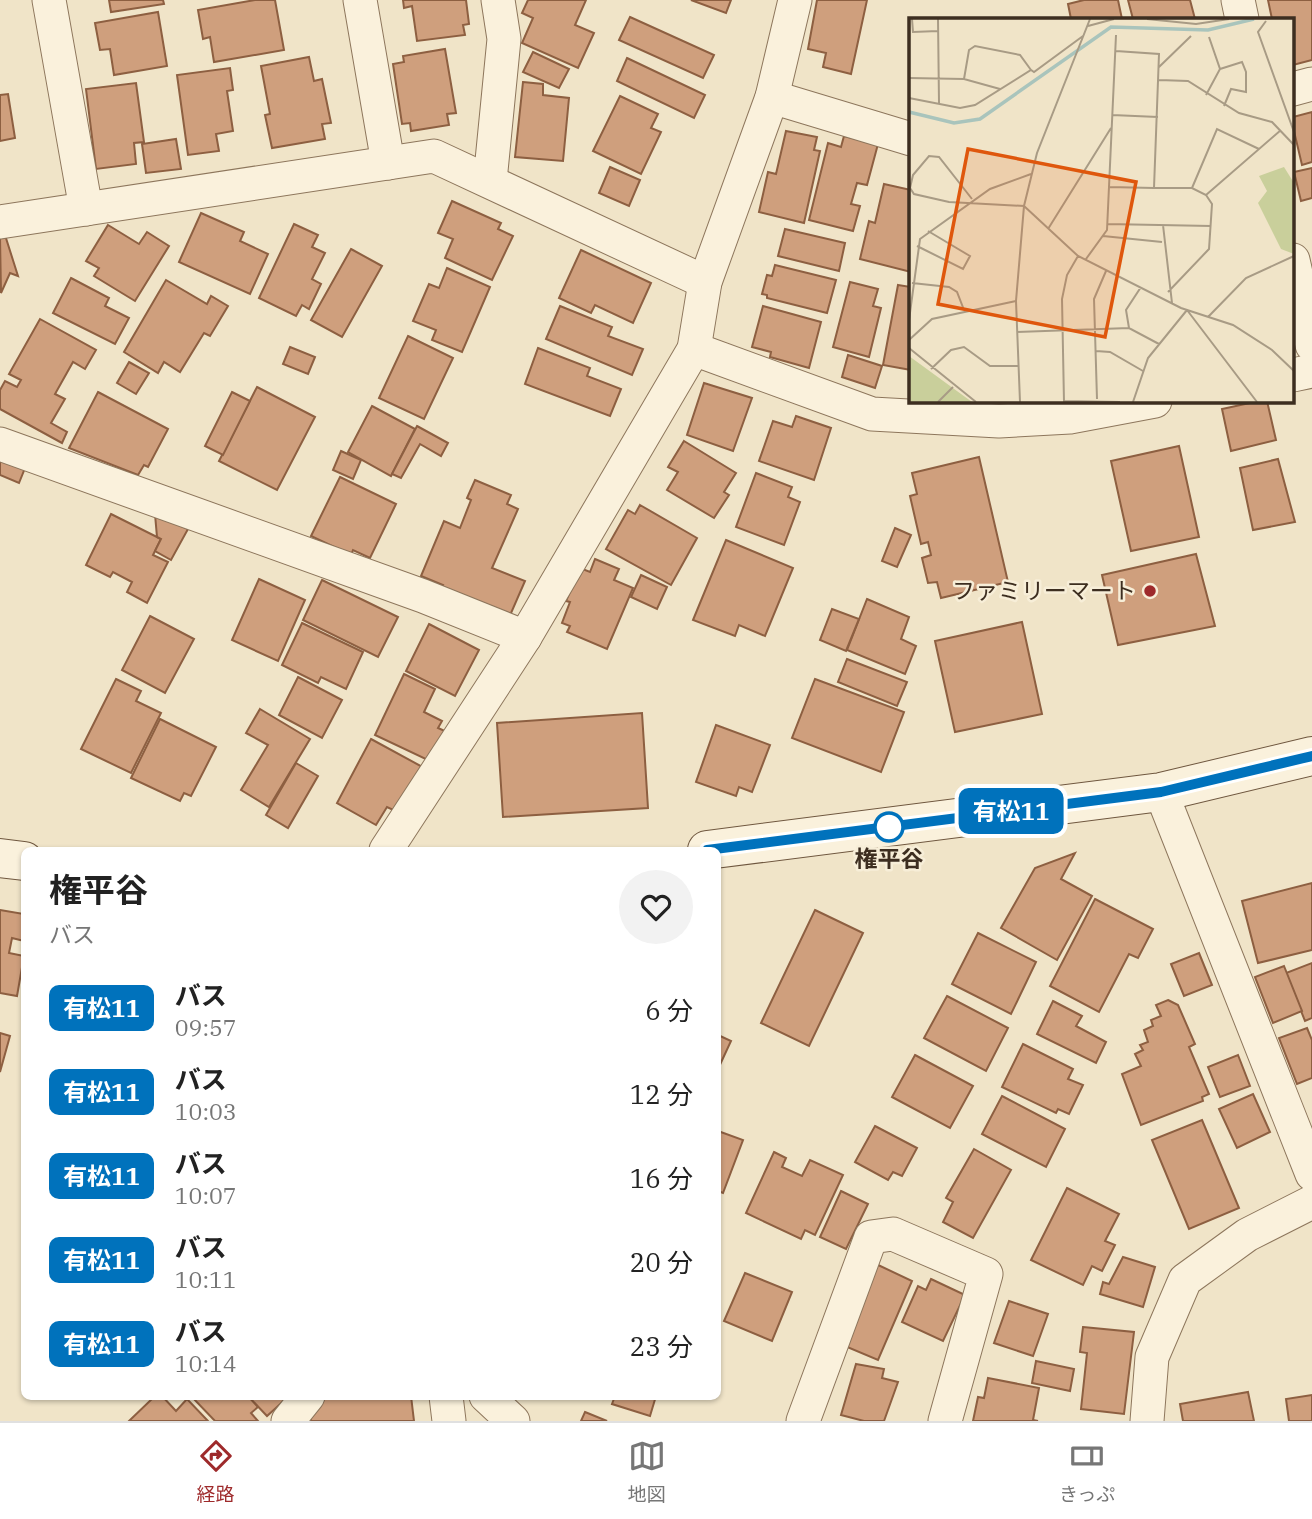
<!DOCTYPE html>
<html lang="ja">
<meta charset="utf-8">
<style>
body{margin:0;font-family:"IBM Plex Serif","Noto Sans JP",serif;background:#f2f2f2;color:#222;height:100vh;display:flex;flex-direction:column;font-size:26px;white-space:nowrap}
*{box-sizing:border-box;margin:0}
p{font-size:23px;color:#767676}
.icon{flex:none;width:38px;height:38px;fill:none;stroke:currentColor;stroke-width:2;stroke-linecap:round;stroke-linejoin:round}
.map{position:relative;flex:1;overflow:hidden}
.sheet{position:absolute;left:21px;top:847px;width:700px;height:553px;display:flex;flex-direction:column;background:#fff;border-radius:10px;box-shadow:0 2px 5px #0004}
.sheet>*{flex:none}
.badge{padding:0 14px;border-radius:10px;font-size:24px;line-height:46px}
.map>.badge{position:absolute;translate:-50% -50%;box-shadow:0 0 0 4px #fff}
.round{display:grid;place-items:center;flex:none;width:74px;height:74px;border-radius:37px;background:#f2f2f2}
.headline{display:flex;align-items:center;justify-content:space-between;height:119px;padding:0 28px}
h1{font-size:33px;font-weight:700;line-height:52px}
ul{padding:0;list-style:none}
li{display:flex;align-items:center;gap:21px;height:84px;padding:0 28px}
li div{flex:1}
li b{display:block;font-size:26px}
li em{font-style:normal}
li .badge{min-width:77px;font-weight:700;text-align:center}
.tabs{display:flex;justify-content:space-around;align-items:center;height:98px;border-top:2px solid #e0e0e0;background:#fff;font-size:19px;color:#767676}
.tabs a{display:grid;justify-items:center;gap:4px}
.tabs .active{color:#9e2a2b}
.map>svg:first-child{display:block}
.building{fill:#cf9f7d;stroke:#8d5f41;stroke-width:2}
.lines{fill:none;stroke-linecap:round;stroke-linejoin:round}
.minor-casing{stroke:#8d765c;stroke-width:35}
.secondary-casing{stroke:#6f573f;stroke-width:40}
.minor{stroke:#faf1dc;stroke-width:33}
.secondary{stroke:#faf1dc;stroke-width:38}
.line-casing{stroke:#fff;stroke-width:16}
.line{stroke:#0072bc;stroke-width:10}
.poi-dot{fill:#9e2a2b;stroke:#f7eed8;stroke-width:2.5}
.stop-dot{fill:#fff;stroke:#0072bc;stroke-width:3.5}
.labels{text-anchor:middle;stroke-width:5;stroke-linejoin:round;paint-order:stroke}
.poi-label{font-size:23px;fill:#3d2e20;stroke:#f7eed8;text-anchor:end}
.stop-label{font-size:23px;font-weight:bold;fill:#3d2e20;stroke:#f7eed8}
.inset-river{fill:none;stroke:#a9c4bc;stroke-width:3.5}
.inset-road{fill:none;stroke:#a89b85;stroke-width:2}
.view{fill:#df570d;fill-opacity:0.15;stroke:#df570d;stroke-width:3.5}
.inset-edge{fill:none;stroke:#3d2e20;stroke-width:3.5}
</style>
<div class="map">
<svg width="1312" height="1421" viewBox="0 0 1312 1421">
<rect width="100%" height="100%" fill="#f0e4c8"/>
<g class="building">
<polygon points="109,0 163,0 164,4 111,12"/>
<polygon points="255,0 275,0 284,50 214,62 210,37 203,39 198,10"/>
<polygon points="403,0 466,0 469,24 463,25 465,35 417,41 412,6 404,8"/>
<polygon points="528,0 586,0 575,25 594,33 578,68 522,43 533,18 522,13"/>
<polygon points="691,0 731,0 726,13"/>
<polygon points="817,0 867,0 851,74 823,67 826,53 808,49"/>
<polygon points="1084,0 1118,0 1122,19 1071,19 1068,4"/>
<polygon points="1128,0 1190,0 1195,19 1133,19"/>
<polygon points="1268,0 1312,0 1312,60 1293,65 1293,19 1272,19"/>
<polygon points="158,12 167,66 114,75 110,49 100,50 95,23"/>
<polygon points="630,17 714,55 703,78 619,40"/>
<polygon points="445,49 456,113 447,114 449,125 411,131 410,123 402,124 393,64 404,62 403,56"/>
<polygon points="533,52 569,69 559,88 523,72"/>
<polygon points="309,57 314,81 322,79 331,123 322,124 325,139 272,148 265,115 270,114 261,66"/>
<polygon points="627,58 705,95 694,118 617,81"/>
<polygon points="230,68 233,90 227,91 233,131 216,134 219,151 188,155 177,75"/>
<polygon points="523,82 543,84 543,95 569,98 563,161 515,157"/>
<polygon points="136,83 144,142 134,143 136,164 96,169 86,89"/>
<polygon points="8,94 15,138 0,141 0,95"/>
<polygon points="620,96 658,114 651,128 661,132 641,174 593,151"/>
<polygon points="1312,112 1312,162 1302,165 1293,127 1293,117"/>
<polygon points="786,131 817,137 814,150 820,151 804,223 759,212 768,172 776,174"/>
<polygon points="844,136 878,144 867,185 857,183 851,204 860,206 853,231 809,220 828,143 841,147"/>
<polygon points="176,139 181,169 146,173 142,144"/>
<polygon points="610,167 640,180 629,206 599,193"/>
<polygon points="1312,168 1312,198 1301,201 1294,172"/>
<polygon points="884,184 911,190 911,272 860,259 869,221 875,223"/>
<polygon points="452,201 501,223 498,229 513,236 492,280 445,258 453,239 438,233"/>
<polygon points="201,213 244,232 240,241 268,254 250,294 179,262"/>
<polygon points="294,224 318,235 312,247 325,253 312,279 321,284 309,309 302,305 296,316 259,298"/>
<polygon points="108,225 139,244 147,232 169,246 135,301 94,276 99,268 86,261"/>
<polygon points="785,229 845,243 839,271 778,256"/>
<polygon points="5,235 18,276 10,273 1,293 0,237"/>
<polygon points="351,249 382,266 342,337 311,320"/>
<polygon points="581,250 651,283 633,323 595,305 591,313 559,298"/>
<polygon points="775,265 836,280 827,313 767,298 767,295 762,294 767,275 772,276"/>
<polygon points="447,268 490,287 462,352 432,340 436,330 413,321 429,284 439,288"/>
<polygon points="71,278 109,298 105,306 129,318 115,344 53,313"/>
<polygon points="166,280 207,304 211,296 228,306 210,336 204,333 180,372 164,362 158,373 124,352"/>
<polygon points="850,282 878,289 873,306 881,308 869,357 833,347"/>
<polygon points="898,285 911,287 911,370 883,365"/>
<polygon points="560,306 612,327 608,336 643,349 632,375 546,339"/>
<polygon points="763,306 821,322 809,368 770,357 771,352 752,347"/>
<polygon points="40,319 96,350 85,369 73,362 55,394 65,399 51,423 67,432 62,443 0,409 0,390 5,381 17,387 21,380 9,374"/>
<polygon points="408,336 453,358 424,419 379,398"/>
<polygon points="290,347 315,357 308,374 283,364"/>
<polygon points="538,348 590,368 587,376 621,389 610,416 525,384"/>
<polygon points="848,355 882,366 875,388 842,377"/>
<polygon points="129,362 149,373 136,394 117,383"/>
<polygon points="704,383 752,398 733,451 687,435"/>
<polygon points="257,387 315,417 277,490 219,461"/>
<polygon points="98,392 168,429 148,467 144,465 138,475 69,448"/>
<polygon points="232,392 250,401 223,455 205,446"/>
<polygon points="1259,401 1267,401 1276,440 1231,451 1222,409"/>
<polygon points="372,406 415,429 391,476 348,452"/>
<polygon points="796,416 831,428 814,480 759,461 773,421 792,427"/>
<polygon points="417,426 448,443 441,456 420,444 401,478 392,474"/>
<polygon points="684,441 736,473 724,492 729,495 714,518 667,490 678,472 668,467"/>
<polygon points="1179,446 1199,537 1131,551 1111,461"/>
<polygon points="341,451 361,460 353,479 333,470"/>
<polygon points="0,457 25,468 19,483 0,475"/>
<polygon points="979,457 1008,582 941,598 937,582 928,583 922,558 931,555 928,542 921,544 910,496 917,494 912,473"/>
<polygon points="1278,459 1295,522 1253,530 1240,468"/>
<polygon points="756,473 792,487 788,497 800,502 784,545 736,527"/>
<polygon points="340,477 396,504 370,558 353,550 351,555 311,536"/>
<polygon points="475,480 511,495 507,504 518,509 492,568 525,581 508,620 439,593 443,585 421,576 444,521 460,528 471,500 467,498"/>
<polygon points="640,505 697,538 671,585 606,549 628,510 635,514"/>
<polygon points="111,514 161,539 153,555 168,562 147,603 127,592 132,582 113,572 110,577 86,565"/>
<polygon points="155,514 188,529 171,560 155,551 161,539 157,537"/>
<polygon points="895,528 911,535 897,567 882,561"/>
<polygon points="726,540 793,568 765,636 739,625 735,636 693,620"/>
<polygon points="1196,554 1215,626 1118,645 1102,575"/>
<polygon points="595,559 619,569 614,580 633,588 607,649 567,632 570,626 562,623 570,602 566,601 580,568 590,572"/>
<polygon points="641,575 667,587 657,609 631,597"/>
<polygon points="259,579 305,600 278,661 232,640"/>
<polygon points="322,580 398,617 378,657 303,620"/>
<polygon points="867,599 909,617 901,639 916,646 905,674 847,650"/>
<polygon points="832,609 859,619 846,651 820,640"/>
<polygon points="150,616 194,639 165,693 122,670"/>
<polygon points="1022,622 1042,714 955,732 935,641"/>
<polygon points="302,623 363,652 346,689 321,677 318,683 282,665"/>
<polygon points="429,624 479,650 455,696 406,671"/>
<polygon points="847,659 907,682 897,706 838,682"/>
<polygon points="404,674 435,689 424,712 442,721 438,728 447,732 432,762 375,735"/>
<polygon points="298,677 342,700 322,738 279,715"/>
<polygon points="116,679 141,691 136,701 161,713 131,773 81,749"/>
<polygon points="815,679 904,712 881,772 792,738"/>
<polygon points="260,709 310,739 269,807 241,790 268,745 246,733"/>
<polygon points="642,713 648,808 503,817 497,723"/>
<polygon points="160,719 216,747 191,796 184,793 180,801 131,778"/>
<polygon points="716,725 770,745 752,792 739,787 736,796 696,782"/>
<polygon points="371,739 428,770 404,815 387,807 376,825 337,803"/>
<polygon points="296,763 318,776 288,828 266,815"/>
<polygon points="1075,853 1061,879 1092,896 1057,960 1001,928 1035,868"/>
<polygon points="1312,883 1312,950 1258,963 1242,901"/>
<polygon points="1095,899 1153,929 1138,958 1129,954 1099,1012 1050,986"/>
<polygon points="0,910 24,914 24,941 12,938 9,953 24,956 17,996 0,993"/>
<polygon points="815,910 863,933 809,1046 761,1023"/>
<polygon points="978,933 1036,962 1011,1014 952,984"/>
<polygon points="1199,953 1212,985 1184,996 1171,964"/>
<polygon points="1312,963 1312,1018 1305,1021 1286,973"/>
<polygon points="1284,966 1302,1011 1273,1023 1255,977"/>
<polygon points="947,996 1008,1028 986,1071 924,1038"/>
<polygon points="1168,1000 1178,1005 1195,1044 1189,1047 1209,1094 1202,1097 1203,1101 1141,1125 1122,1074 1141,1066 1135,1054 1143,1050 1140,1045 1148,1042 1144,1030 1153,1026 1151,1020 1161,1016 1156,1005"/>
<polygon points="1053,1001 1082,1016 1076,1026 1106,1042 1096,1063 1037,1034"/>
<polygon points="1307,1028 1312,1040 1312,1078 1297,1084 1279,1038"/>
<polygon points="0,1033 10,1036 0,1072"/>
<polygon points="718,1035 731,1041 718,1069"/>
<polygon points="1023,1044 1073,1069 1068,1079 1083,1085 1069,1114 1058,1109 1056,1113 1002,1087"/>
<polygon points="915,1055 973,1086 950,1128 892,1097"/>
<polygon points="1238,1055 1250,1086 1220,1097 1208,1067"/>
<polygon points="1253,1094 1270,1132 1237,1148 1219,1109"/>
<polygon points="1002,1096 1065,1129 1046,1167 982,1134"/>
<polygon points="1202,1120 1239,1208 1189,1229 1152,1140"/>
<polygon points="875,1126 917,1148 902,1176 893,1172 888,1180 855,1162"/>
<polygon points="718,1131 743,1140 723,1193 718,1191"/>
<polygon points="974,1149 1011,1170 973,1238 943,1222 953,1202 946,1198"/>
<polygon points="774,1152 786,1158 782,1167 802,1176 810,1160 843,1175 815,1235 805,1230 801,1239 746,1213"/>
<polygon points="1067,1188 1119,1214 1105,1241 1115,1245 1102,1271 1092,1266 1083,1285 1031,1260"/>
<polygon points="841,1191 868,1204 846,1249 820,1237"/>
<polygon points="1123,1257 1155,1267 1143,1307 1100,1294 1103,1282 1109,1284"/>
<polygon points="876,1264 912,1281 878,1360 840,1344"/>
<polygon points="745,1273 792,1292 772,1341 724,1321"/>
<polygon points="931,1279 965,1295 943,1341 902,1322 918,1286 926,1290"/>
<polygon points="1009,1301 1048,1314 1033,1356 994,1343"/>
<polygon points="1083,1327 1134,1332 1124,1414 1081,1409 1087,1353 1080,1352"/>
<polygon points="1036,1361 1074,1369 1070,1391 1032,1383"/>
<polygon points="856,1364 884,1369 882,1378 898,1382 884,1421 864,1421 841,1415"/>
<polygon points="988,1378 1039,1388 1033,1420 1038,1421 973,1421 978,1397 984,1398"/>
<polygon points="1248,1392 1254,1421 1183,1421 1180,1404"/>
<polygon points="1312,1395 1312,1421 1289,1421 1286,1399"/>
<polygon points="155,1396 162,1396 176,1411 187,1399 208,1421 129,1421"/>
<polygon points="191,1396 248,1396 258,1407 251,1413 258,1421 215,1421"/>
<polygon points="248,1396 286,1396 287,1398 267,1416"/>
<polygon points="322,1396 411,1396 414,1421 311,1421 309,1411"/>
<polygon points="615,1396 656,1396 650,1416 612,1404"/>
<polygon points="585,1412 607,1421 581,1421"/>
</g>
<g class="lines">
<defs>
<g id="minor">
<polyline points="49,0 86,209"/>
<polyline points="360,0 388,163"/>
<polyline points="1238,0 1242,19"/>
<polyline points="1293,89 1312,84"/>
<polyline points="772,97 911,139"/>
<polyline points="490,181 504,39 498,0"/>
<polyline points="0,222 434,156 705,282"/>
<polyline points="1293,260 1312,345"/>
<polyline points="694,349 872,414 999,421 1070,417 1155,401"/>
<polyline points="1293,375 1312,371"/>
<polyline points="0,444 423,596 525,637"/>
<polyline points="1161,792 1312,1174"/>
<polyline points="386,850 525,637 694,349 705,282 772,97 795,0"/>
<polyline points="446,1396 449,1421"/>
<polyline points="486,1396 513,1421"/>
<polyline points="288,1421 308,1396"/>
<polyline points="803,1421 871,1237 893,1234 986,1274 945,1421"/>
<polyline points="1147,1421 1152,1357 1185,1280 1247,1235 1312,1202"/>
</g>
<g id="secondary">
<polyline points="707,850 1161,792 1312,756"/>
<polyline points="0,858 24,861"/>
</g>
</defs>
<use href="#minor" class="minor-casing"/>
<use href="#secondary" class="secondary-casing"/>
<use href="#minor" class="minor"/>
<use href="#secondary" class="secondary"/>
</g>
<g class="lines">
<defs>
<polyline id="line" points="707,850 1161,792 1312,756"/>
</defs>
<use href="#line" class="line-casing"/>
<use href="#line" class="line"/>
</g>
<circle class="poi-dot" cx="1150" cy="591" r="7"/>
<circle class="stop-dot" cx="889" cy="827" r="14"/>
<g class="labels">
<g class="poi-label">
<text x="1136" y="599">ファミリーマート</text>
</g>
<g class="stop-label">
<text x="889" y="867">権平谷</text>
</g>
</g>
<g transform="translate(909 18)">
<rect width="385" height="385" fill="#f0e4c8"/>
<path d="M 375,149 L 385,165 L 385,236 L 372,231 L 349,185 L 358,173 L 350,158 ZM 0,338 L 63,384 L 0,384 Z" fill="#c9cf9b"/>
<path class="inset-river" d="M 0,94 L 45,105 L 71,101 L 202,9 L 299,12 L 345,1"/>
<path class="inset-road" d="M 3,1 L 4,14 L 29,13M 29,1 L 30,85M 238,1 L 287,6 L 320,1M 357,3 L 349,14 L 385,114M 179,8 L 205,1M 207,33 L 250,36 L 245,170 L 283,170 L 297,177 L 303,186 L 300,231 L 259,274M 250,49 L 282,18M 311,51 L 333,44 L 337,54 L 337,74 L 322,71 L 315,88M 0,60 L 55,61 L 91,71M 55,61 L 60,32 L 66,28 L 111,37 L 122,52M 250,62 L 279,63 L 330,95 L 363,104 L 385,127M 297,77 L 311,51 L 300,19M 0,80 L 51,90 L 66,87 L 122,52 L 125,54 L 174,18M 203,97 L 249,99M 200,169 L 245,170M 1,170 L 5,176 L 40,184 L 115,188 L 169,238 L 272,290 L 324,307 L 363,332 L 385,353M 1,170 L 4,157 L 20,138 L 30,139 L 63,181M 283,170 L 308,111 L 350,131M 297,177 L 372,112M 198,206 L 302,208M 254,207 L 263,285M 139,211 L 202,110M 194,218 L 253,224M 8,228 L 54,251 L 61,238 L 19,213M 177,241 L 198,212 L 207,17M 3,265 L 40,269 L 48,274 L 55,292M 278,292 L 348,384M 299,299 L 337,260 L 385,238M 0,302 L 11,221 L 81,171 L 122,156M 220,310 L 217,292 L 232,269M 108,314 L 220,310 L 250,326M 0,322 L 23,301 L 107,283M 0,330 L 67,384M 187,333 L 201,334 L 234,353M 22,351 L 42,332 L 55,329 L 81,348 L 110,348M 188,381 L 185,281 L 197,253M 155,383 L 211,384M 29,384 L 44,369M 111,384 L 107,283 L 115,188 L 128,135 L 181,1M 155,384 L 153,281 L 158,257 L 169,238M 224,384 L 239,340 L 278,292"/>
<path class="view" d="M 59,131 L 227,164 L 196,319 L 29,286 Z"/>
<rect width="385" height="385" class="inset-edge"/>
</g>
</svg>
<b class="badge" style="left:1011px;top:811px;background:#0072bc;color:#fff">有松11</b>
<section class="sheet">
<div class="headline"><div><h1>権平谷</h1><p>バス</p></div><a class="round"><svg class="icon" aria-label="heart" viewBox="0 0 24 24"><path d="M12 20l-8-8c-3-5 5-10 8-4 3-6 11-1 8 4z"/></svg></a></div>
<ul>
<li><span class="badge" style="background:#0072bc;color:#fff">有松11</span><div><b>バス</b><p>09:57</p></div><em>6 分</em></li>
<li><span class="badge" style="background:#0072bc;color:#fff">有松11</span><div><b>バス</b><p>10:03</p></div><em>12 分</em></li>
<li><span class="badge" style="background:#0072bc;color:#fff">有松11</span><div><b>バス</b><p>10:07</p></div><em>16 分</em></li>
<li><span class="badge" style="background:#0072bc;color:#fff">有松11</span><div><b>バス</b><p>10:11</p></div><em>20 分</em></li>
<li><span class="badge" style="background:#0072bc;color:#fff">有松11</span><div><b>バス</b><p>10:14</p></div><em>23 分</em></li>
</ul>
</section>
</div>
<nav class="tabs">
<a class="active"><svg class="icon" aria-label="directions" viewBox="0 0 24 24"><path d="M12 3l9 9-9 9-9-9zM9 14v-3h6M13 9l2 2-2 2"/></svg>経路</a>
<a><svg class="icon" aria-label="map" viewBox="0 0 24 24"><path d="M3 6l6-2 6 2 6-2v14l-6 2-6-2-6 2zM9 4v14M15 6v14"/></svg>地図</a>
<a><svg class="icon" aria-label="tickets" viewBox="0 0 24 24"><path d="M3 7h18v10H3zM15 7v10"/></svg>きっぷ</a>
</nav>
